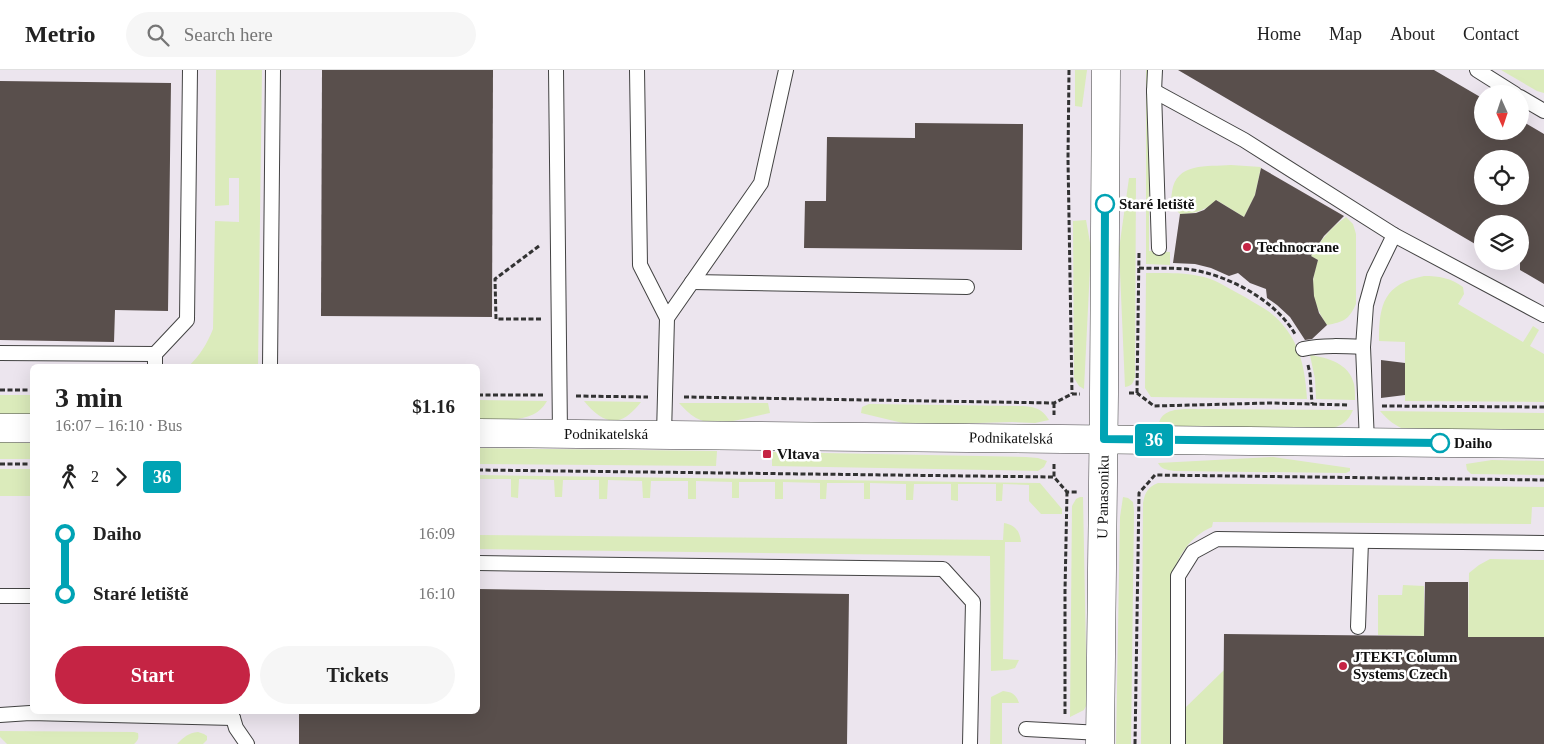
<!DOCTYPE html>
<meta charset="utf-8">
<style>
body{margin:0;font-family:"Times New Roman",serif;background:#f6f6f6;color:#222;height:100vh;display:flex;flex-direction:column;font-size:19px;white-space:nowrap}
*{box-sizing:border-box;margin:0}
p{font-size:16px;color:#767676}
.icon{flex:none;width:28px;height:28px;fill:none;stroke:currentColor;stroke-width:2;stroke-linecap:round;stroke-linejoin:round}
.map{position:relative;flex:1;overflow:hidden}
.side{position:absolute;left:30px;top:294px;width:450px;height:350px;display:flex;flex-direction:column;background:#fff;border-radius:8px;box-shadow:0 5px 20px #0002}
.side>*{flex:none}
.badge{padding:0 10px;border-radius:4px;font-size:18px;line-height:32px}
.needle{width:32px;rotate:177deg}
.controls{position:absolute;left:1474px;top:15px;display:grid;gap:10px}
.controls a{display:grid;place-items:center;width:55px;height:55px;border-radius:50%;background:#fff;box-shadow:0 5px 20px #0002;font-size:25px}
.map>.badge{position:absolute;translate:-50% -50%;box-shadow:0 0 0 2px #fff}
.legs{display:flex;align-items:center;gap:8px;height:55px;padding:0 25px;font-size:16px}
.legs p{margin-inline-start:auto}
.summary{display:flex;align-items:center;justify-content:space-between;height:85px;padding:0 25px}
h1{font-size:28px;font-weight:700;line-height:38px}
.cta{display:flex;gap:10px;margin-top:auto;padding:10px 25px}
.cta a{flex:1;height:58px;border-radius:30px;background:#c52444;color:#fff;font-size:20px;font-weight:700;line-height:58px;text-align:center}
.cta a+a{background:#f6f6f6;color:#222}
ul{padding:0 25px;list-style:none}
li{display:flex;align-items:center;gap:18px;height:60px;font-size:19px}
li i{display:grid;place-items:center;width:8px;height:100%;margin:0 6px;background:currentColor}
li i::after{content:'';width:12px;height:12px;margin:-6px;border:4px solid;border-radius:50%;background:#fff}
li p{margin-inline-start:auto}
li:first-child i{background:linear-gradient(#0000 50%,currentColor 0)}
li:last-child i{background:linear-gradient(currentColor 50%,#0000 0)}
header{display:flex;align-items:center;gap:30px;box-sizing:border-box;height:70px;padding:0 25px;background:#fff;border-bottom:1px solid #e0e0e0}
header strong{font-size:24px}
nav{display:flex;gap:28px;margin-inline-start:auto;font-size:18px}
.search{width:350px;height:45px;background:#f6f6f6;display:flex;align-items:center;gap:12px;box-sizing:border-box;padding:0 18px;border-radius:28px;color:#767676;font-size:19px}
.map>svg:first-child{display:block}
.industrial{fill:#ece5ee;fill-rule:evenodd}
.green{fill:#dbebbb}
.building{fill:#594f4c;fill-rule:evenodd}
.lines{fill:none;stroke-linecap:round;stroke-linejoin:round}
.service-casing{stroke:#434343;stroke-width:16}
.minor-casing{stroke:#434343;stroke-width:29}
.path{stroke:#323232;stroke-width:3;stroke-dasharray:5 2.5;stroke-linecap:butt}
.service{stroke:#fff;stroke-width:14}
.minor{stroke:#fff;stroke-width:28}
.line-1-casing{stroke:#fff;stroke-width:11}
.line-1{stroke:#00a3b4;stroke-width:8}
.stop-1-dot{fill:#fff;stroke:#00a3b4;stroke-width:2.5}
.poi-dot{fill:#c52444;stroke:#fff;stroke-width:2}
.labels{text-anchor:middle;stroke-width:5;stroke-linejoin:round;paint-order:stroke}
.stop-label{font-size:15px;font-weight:bold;fill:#101010;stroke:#fff;text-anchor:start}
.poi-label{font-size:15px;font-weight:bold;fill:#101010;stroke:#fff;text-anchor:start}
.street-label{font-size:15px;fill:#101010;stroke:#fff}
</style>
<header>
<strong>Metrio</strong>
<div class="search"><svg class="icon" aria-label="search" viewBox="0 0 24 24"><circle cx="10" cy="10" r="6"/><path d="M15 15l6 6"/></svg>Search here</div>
<nav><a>Home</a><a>Map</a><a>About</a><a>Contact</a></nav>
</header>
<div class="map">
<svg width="1544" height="674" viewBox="0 0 1544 674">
<rect width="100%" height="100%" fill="#fffbf3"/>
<path class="industrial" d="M 0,0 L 1544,0 L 1544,674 L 0,674 ZM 1482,24 L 1520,24 L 1520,61 L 1482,61 ZM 1482,89 L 1520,89 L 1520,126 L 1482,126 ZM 1482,154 L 1520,154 L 1520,191 L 1482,191 ZM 32,296 L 478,296 L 478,641 L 32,641 Z"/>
<g class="green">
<path d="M 216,0 L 262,0 L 258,296 L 189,296 C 200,285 207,274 213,259 L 215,151 L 239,152 L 239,108 L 229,108 L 229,135 L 215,136 Z"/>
<polygon points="1075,0 1087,0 1082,37 1075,36"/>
<polygon points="1146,0 1149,0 1149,181 1170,182 1170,195 1146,194"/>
<polygon points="1501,0 1544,0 1544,23 1537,21"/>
<path d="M 1231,95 L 1261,97 L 1255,125 L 1244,147 L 1218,131 L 1217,130 C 1206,140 1195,144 1180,144 C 1173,137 1170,132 1172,122 C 1176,92 1207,97 1231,95 Z"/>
<path d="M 1129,108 L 1136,108 L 1135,307 C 1133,313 1132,316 1125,317 L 1119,179 Z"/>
<path d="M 1346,147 L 1353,154 L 1356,164 L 1356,234 C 1349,250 1343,252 1327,255 C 1312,233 1309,216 1318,190 L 1311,186 C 1321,170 1330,158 1346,147 Z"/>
<polygon points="1086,150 1091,178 1084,319 1079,316 1074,308 1073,151"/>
<path d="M 1146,203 C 1165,203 1185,202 1204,207 C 1219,211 1231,220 1245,227 C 1252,232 1261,236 1268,241 C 1298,264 1305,294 1307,329 L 1151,327 L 1145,318 Z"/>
<path d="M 1424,206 C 1439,206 1451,208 1463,217 L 1464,224 L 1458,234 L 1523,272 L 1533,256 L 1539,260 L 1530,276 L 1544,284 L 1544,332 L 1405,331 L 1405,272 L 1379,271 C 1379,234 1384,214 1424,206 Z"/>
<path d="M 1310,285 C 1328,288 1349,293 1354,314 C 1355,319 1355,325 1355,330 L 1316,329 L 1315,309 Z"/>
<rect x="0" y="325" width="32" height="19"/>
<path d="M 478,330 L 547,331 C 534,355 501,349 478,349 Z"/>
<path d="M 584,331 L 641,332 C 620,359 604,355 584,331 Z"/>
<path d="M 679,333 L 768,333 L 770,343 C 750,347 714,359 696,348 C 689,344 684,338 679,333 Z"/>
<path d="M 869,334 L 1023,336 C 1036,337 1042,339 1049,350 L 1035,353 L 1012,352 L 911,355 L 861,343 L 862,337 Z"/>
<path d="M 1205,339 L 1353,340 C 1348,352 1342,355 1331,359 L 1180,356 L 1159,354 C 1162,335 1190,340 1205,339 Z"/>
<path d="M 1380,341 L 1544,343 L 1544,361 L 1406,360 C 1395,356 1388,350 1380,341 Z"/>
<polygon points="0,372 32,373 32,389 0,389"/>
<polygon points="478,378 717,381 716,396 478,394"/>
<polygon points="772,382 1026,387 1038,388 1047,391 1044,397 1038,401 772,396"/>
<path d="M 1273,387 L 1350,398 L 1350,401 L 1346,403 L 1174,401 C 1167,400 1161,399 1158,393 Z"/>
<polygon points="1492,390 1544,391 1544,405 1471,404 1467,400 1466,394"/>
<rect x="0" y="399" width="32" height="27"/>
<polygon points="478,405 1040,413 1062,439 1062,444 1041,444 1029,431 1029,415 1003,414 1002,431 996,431 996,414 958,414 958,431 951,430 951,414 914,414 913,430 906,430 906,414 870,413 870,429 864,429 864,413 827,413 826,429 820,429 820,413 783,412 783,429 775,429 775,412 739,412 739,428 732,428 732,412 696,411 696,429 688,429 688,411 651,411 650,428 643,428 642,411 608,410 607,429 599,429 599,410 563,410 562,427 555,427 554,410 519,409 518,428 511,427 511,409 478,409"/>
<path d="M 1158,413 L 1544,417 L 1544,437 L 1532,437 L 1531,454 L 1213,452 L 1212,457 C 1189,467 1179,485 1171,508 L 1170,674 L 1141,674 L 1143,433 C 1145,422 1148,417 1158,413 Z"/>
<polygon points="1080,427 1083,427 1087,634 1084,640 1070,647 1072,436 1076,429"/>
<polygon points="1123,427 1128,428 1133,432 1134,441 1131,674 1116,674 1120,447"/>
<path d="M 1004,453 C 1015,455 1020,461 1021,472 L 1005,472 L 1003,589 L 1019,590 L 1015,598 L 1008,600 L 991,601 L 990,486 L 478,479 L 478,465 L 1003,470 Z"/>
<polygon points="1490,489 1544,490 1544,567 1468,567 1469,503 1479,495"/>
<polygon points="1403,515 1424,516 1424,566 1378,565 1378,525 1402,525"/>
<polygon points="1224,600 1223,674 1185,674 1185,638"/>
<path d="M 1003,621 C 1012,622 1016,624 1019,633 L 1002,633 L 1002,674 L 990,674 L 991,627 Z"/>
<path d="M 0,661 L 134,662 L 138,663 C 139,669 138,670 134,674 L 7,674 L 0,667 Z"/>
<path d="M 198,662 L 204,664 L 207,666 L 207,670 L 203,674 L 177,674 C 184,667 188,663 198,662 Z"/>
</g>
<g class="building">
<polygon points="322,0 493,0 492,247 321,246"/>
<path d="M 1178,0 L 1434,0 L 1482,28 L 1482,61 L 1520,61 L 1520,50 L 1544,64 L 1544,214 L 1520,200 L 1520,154 L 1482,154 L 1482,178 ZM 1482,89 L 1520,89 L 1520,126 L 1482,126 Z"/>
<polygon points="0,11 171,13 168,241 115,240 114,272 0,270"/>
<polygon points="915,53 1023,54 1022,180 804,178 805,131 826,131 827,67 915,68"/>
<polygon points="1261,98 1344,146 1324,166 1311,186 1318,190 1313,209 1314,226 1319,243 1327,255 1312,269 1305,270 1290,247 1277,235 1267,228 1266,219 1250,213 1238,203 1229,206 1211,198 1195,194 1173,193 1180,144 1196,143 1204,140 1216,130 1244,147 1255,125"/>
<polygon points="1381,290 1405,293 1405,325 1381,328"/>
<polygon points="1425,512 1468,512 1468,567 1544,567 1544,674 1223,674 1224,564 1424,566"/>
<polygon points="478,519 849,524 847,674 299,674 299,641 478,641"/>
</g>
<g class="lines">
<defs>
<g id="service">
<polyline points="556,0 560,363"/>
<polyline points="637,0 640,195 667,248"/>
<polyline points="1155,0 1154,21 1159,178"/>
<polyline points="1477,0 1515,24"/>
<polyline points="1154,21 1244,70 1394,165 1544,245"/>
<polyline points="1520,27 1544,41"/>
<polyline points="692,212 967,217"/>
<path d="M 1303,279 C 1323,275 1343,276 1363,277"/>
<polyline points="0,283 155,284"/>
<polyline points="155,296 155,284 187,250 190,0"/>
<polyline points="270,296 273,0"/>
<polyline points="664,364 667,248 761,113 786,0"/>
<polyline points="1367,372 1363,277 1366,235 1374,206 1394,165"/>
<polyline points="478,493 943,499 973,532 970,674"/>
<polyline points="0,526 32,526"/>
<polyline points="1358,557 1361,471"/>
<polyline points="226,641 233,648 236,658 247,674"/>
<polyline points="0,645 30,643 233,648"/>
<polyline points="1026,659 1101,663"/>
<polyline points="1178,674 1178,506 1193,482 1217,469 1544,473"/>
</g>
<g id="minor">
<polyline points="0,358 32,358"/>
<polyline points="478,363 1544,374"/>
<polyline points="1100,674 1104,324 1106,0"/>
</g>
</defs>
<use href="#service" class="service-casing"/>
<use href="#minor" class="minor-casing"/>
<g class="path">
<polyline points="1069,0 1068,89 1072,324"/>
<polyline points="539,176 495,209 496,249 542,249"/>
<path d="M 1139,198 C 1157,199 1176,197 1193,200 C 1230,206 1276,231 1295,264"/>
<polyline points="1308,295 1310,304 1312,334"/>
<polyline points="0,320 32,320"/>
<polyline points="1129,323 1137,323 1154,336 1271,333 1348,335"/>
<polyline points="1137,323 1139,182"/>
<polyline points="478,325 543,325"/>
<polyline points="576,326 648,327"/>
<polyline points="684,327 1054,333 1072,324 1080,324"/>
<polyline points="1054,333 1054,345"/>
<polyline points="1382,336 1544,337"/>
<polyline points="0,394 32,394"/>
<polyline points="1054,394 1054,407 1067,422 1078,422"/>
<polyline points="478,400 1054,407"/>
<polyline points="1065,644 1065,521 1067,422"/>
<polyline points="1135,674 1139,423 1155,405 1544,410"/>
</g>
<use href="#service" class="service"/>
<use href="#minor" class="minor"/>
</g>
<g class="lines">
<defs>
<polyline id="line-1" points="1105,134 1104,369 1440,373"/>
</defs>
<use href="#line-1" class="line-1-casing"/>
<use href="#line-1" class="line-1"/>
</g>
<g class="stop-1-dot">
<circle cx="1105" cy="134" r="9"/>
<circle cx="1440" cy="373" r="9"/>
</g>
<g class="poi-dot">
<circle cx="1247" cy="177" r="5"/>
<rect x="762" y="379" width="10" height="10" rx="2.5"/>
<circle cx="1343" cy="596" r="5"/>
</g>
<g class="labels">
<g class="stop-label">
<text x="1119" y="139">Staré letiště</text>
<text x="1454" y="378">Daiho</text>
</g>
<g class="poi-label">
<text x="1257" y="182">Technocrane</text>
<text x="777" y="389">Vltava</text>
<text x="1353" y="592">JTEKT Column<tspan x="1353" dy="17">Systems Czech</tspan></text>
</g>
<g class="street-label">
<text x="606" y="369">Podnikatelská</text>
<text transform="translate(1011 368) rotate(1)" y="5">Podnikatelská</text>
<text transform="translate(1103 427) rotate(-89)" y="5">U Panasoniku</text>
</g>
</g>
</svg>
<div class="controls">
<a><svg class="needle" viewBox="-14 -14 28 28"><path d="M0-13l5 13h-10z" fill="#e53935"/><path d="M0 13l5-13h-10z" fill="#767676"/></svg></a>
<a><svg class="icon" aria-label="locate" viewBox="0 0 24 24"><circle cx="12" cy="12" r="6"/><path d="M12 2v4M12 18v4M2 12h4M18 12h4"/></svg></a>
<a><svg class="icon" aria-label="layers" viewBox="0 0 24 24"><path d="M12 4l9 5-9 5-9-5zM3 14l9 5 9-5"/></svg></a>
</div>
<b class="badge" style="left:1154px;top:370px;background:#00a3b4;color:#fff">36</b>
<section class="side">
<div class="summary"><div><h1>3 min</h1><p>16:07 – 16:10 · Bus</p></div><b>$1.16</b></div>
<div class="legs"><svg class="icon" aria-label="walk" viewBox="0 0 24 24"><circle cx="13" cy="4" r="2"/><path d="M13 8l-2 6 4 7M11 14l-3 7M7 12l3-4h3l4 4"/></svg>2<svg class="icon" aria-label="forward" viewBox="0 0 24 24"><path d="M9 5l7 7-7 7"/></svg><b class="badge" style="background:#00a3b4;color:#fff">36</b></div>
<ul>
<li><i style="color:#00a3b4"></i><b>Daiho</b><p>16:09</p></li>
<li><i style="color:#00a3b4"></i><b>Staré letiště</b><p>16:10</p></li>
</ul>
<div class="cta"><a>Start</a><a>Tickets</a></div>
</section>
</div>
